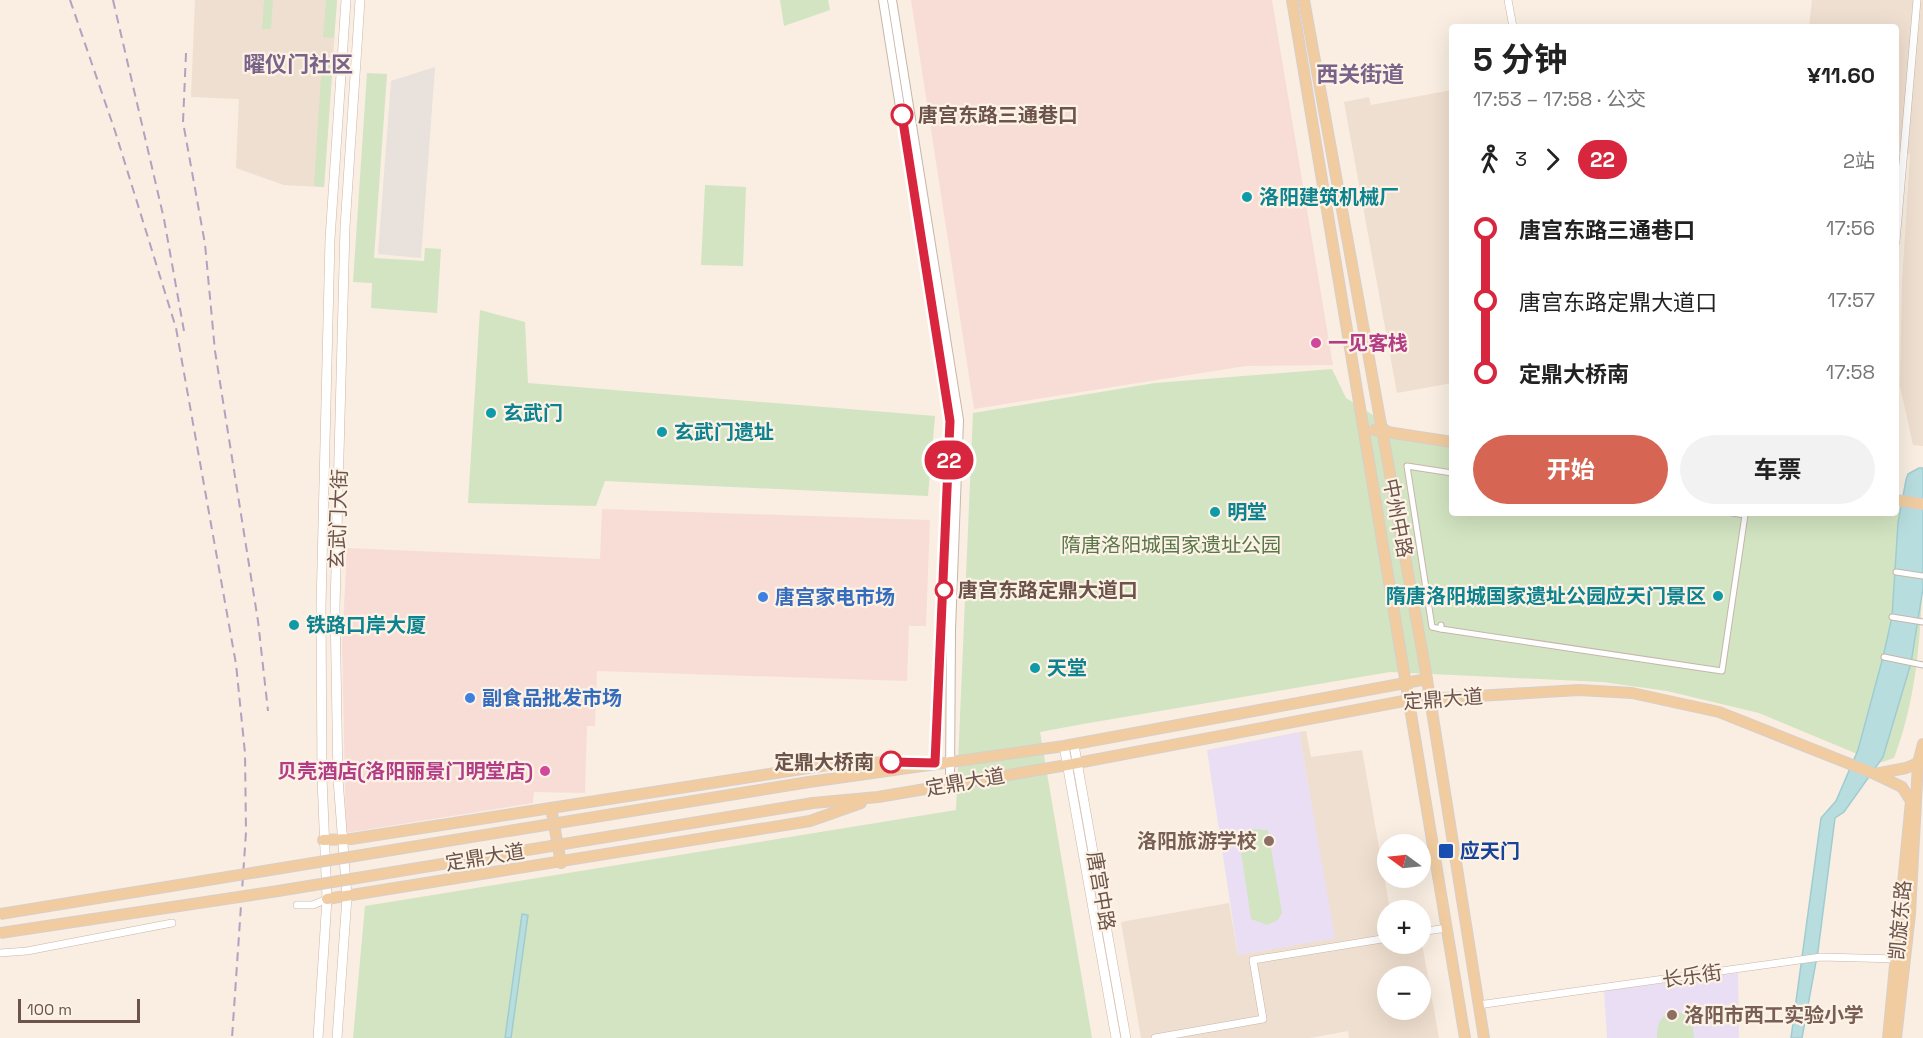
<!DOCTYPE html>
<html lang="zh">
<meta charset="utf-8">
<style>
body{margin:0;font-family:"Space Grotesk","Noto Sans SC",sans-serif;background:#f2f2f2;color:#222;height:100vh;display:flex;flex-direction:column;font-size:22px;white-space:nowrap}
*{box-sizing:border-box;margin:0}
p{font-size:20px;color:#767676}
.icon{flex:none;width:33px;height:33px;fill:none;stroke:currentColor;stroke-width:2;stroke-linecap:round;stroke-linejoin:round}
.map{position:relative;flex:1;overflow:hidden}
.side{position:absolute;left:1449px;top:24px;width:450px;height:492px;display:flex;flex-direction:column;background:#fff;border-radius:6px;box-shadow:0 6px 24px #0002}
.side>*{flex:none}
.badge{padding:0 12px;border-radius:20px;font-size:21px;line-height:39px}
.needle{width:39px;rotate:285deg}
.buttons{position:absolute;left:1377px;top:834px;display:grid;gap:12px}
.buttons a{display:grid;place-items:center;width:54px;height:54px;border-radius:50%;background:#fff;box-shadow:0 6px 24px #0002;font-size:30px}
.scale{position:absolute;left:18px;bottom:15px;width:122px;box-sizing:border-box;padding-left:6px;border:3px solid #6d544b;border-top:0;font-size:16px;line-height:21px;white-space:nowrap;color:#6d544b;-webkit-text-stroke:4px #fcf2e6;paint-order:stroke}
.map>.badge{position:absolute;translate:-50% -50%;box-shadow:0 0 0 3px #fff}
.legs{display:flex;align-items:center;gap:9px;height:66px;padding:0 24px;font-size:20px}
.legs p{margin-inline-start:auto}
.head{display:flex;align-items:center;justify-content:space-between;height:102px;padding:0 24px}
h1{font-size:33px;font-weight:700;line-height:45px}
.cta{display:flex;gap:12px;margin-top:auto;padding:12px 24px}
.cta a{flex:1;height:69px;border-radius:36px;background:#d66553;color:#fff;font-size:24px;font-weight:700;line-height:69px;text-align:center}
.cta a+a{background:#f2f2f2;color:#222}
ul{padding:0 24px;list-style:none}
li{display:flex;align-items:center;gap:21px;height:72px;font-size:22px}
li i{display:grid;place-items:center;width:9px;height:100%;margin:0 8px;background:currentColor}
li i::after{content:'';width:15px;height:15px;margin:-8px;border:4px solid;border-radius:50%;background:#fff}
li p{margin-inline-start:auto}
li:first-child i{background:linear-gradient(#0000 50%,currentColor 0)}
li:last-child i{background:linear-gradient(currentColor 50%,#0000 0)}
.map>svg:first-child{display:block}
.residential{fill:#efdfd0;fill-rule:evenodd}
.commercial{fill:#f8ddd6}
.industrial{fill:#e8e1dc}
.education{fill:#eadef5}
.green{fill:#d2e4c2}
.water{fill:#b8dddf;stroke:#a0ccd0;stroke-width:1.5}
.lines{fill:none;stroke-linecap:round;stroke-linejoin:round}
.pedestrian-casing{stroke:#c8b5aa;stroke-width:7}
.minor-casing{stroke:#c8b5aa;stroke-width:8}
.tertiary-casing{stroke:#c8b5aa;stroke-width:10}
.secondary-casing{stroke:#cdb6aa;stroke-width:10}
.primary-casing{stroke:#d6cfcd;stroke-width:12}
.pedestrian{stroke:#fff;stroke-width:5}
.minor{stroke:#fff;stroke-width:7}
.tertiary{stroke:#fff;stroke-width:8}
.secondary{stroke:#fff;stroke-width:9}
.primary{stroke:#f1cca0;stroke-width:10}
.rail{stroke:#b0a2c0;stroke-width:2;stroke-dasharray:9 6;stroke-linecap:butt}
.primary-bridge-casing{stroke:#d6cfcd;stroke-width:12;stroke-linecap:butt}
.primary-bridge{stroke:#f1cca0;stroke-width:10}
.line-1-casing{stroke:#fff;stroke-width:14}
.line-1{stroke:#d7263d;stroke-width:9}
.stop-1-dot{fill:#fff;stroke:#d7263d;stroke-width:3}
.culture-dot{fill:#0f9aa8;stroke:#fcf2e6;stroke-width:2}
.hotel-dot{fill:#d1479c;stroke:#fcf2e6;stroke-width:2}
.shop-dot{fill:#3f7fe0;stroke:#fcf2e6;stroke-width:2}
.education-dot{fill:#8d6e63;stroke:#fcf2e6;stroke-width:2}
.transit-dot{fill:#1a4fb4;stroke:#fcf2e6;stroke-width:2}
.labels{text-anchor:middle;stroke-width:4.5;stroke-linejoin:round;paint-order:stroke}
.stop-label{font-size:20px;font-weight:bold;fill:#6d544b;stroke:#fcf2e6;text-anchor:start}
.culture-label{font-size:20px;font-weight:bold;fill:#0d838f;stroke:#fcf2e6;text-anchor:start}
.hotel-label{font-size:20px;font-weight:bold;fill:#b23c85;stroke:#fcf2e6;text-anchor:start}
.street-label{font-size:20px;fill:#6d544b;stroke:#fcf2e6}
.park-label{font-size:20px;fill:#597748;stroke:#fcf2e6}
.shop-label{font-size:20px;font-weight:bold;fill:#366cbe;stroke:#fcf2e6;text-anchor:start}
.education-label{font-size:20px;font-weight:bold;fill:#785e54;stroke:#fcf2e6;text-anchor:end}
.transit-label{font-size:20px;font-weight:bold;fill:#164399;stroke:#fcf2e6;text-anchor:start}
.quarter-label{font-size:22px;font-weight:bold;fill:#7a6389;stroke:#fcf2e6}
</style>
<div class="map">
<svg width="1923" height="1038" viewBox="0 0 1923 1038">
<rect width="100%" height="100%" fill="#f9eee1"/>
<g class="residential">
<polygon points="195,0 337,0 324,187 284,185 236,168 239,99 191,97"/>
<polygon points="1812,0 1923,0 1923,446 1913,445 1900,386 1902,283 1910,154 1896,151 1896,27 1809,27"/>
<polygon points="1452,90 1452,383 1397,393 1344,102 1369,97 1371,105"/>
<path d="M 1306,731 L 1311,757 L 1362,750 L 1390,910 L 1388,944 L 1420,944 L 1421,938 L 1439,1038 L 1349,1038 L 1348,1031 L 1310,1038 L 1141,1038 L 1121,922 L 1229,903 L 1238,955 L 1334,938 L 1299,732 ZM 1388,976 L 1420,976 L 1420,1010 L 1388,1010 Z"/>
</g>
<g class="commercial">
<polygon points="911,0 1272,0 1333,365 1246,366 974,409"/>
<polygon points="602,509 930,520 926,626 909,626 907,681 597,671 595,726 587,726 585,793 534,792 533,803 346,833 342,645 347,548 600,559"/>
</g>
<polygon class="industrial" points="435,67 421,258 378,254 391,81"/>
<g class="education">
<polygon points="1299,732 1335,938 1238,955 1207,750"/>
<polygon points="1738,973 1739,1038 1607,1038 1604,991"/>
</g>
<g class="green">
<polygon points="264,0 273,0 271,29 262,29"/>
<polygon points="326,0 337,0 334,38 323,37"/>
<polygon points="780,0 828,0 830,10 784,26"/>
<polygon points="322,61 333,61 324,187 314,186"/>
<polygon points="367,73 387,74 374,258 424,261 425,248 441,249 437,313 371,308 372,283 353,282"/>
<polygon points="705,185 746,187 743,266 701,265"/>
<polygon points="480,310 525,322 528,383 935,416 928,496 605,481 596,506 468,503"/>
<path d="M 1332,369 L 1346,398 L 1411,439 L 1452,447 L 1452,513 L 1896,513 L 1896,507 L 1923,513 C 1923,594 1923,683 1894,758 L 1879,763 L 1759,713 L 1667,691 L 1603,682 L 1390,672 L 1083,724 L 1040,732 L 1092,1038 L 353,1038 L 365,906 L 956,810 L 973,413 L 1155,383 Z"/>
<polygon points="1252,829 1268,830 1282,913 1278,920 1267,925 1251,919 1240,845 1243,836"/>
<path d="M 1673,1012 L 1682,1013 L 1692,1020 L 1694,1038 L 1657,1038 C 1657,1025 1659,1016 1673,1012 Z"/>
</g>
<g class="water">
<polygon points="1919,468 1923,468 1923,588 1911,663 1883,757 1844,812 1835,818 1818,951 1802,1038 1791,1038 1821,818 1836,801 1858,750 1883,657 1892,617 1898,523 1906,480 1908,474"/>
<polygon points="522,914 528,915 511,1038 505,1038"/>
</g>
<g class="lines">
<defs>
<g id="pedestrian">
<polyline points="1896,572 1923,576"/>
<polyline points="1892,617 1923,622"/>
<polyline points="1441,625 1441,629 1722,671 1745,515 1732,513"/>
<polyline points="1441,629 1432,627 1407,466 1452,473"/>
<polyline points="1884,657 1923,665"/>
</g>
<g id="minor">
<polyline points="1508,0 1513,27"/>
<polyline points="1896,242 1917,0"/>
<polyline points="297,905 313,905 327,899"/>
<polyline points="1420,932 1447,928"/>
<polyline points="0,953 27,951 172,923"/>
<polyline points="1478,1005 1821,957 1897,959"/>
<polyline points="1155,1038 1263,1019 1253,960 1388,938"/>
</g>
<g id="tertiary">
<polyline points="883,0 950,421 935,763"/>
<polyline points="892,0 959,420 951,629 950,785"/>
</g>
<g id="secondary">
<polyline points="1074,745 1126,1038"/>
<polyline points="1064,746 1116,1038"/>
<polyline points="318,1038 327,899 322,778 321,607 330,239 346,0"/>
<polyline points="337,1038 347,897 338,779 335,607 345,227 360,0"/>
</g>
<g id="primary">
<polyline points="1292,0 1465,1038"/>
<polyline points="1304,0 1425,667 1484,1038"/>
<polyline points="1374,430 1452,442"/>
<polyline points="1896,500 1923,504"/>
<polyline points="1875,774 1906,768 1918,763"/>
<polyline points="809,782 1064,746 1427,679"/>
<polyline points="813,803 878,797 1067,765 1409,700 1579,690 1632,693 1719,712 1875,774 1902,787 1911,801 1888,1038"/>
<polyline points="551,808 561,863"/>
<polyline points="323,840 351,839 847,762 905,763"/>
<polyline points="327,899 810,821 861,803"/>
<polyline points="1896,1038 1910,914 1918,763 1923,744"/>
</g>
</defs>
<use href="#pedestrian" class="pedestrian-casing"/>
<use href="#minor" class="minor-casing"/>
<use href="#tertiary" class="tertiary-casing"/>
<use href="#secondary" class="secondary-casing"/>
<use href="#primary" class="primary-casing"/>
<use href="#pedestrian" class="pedestrian"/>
<use href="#minor" class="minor"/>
<use href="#tertiary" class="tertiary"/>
<use href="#secondary" class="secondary"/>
<use href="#primary" class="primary"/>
<g class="rail">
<polyline points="70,0 115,131 176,328 236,664 245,753 246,832 232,1038"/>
<polyline points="113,0 164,219 184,331"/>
<polyline points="186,53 183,122 205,244 215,351 258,621 268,711"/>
</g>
<defs>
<g id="primary-bridge">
<polyline points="0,914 809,782"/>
<polyline points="0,933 278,891 813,803"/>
</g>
</defs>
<use href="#primary-bridge" class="primary-bridge-casing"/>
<use href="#primary-bridge" class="primary-bridge"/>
</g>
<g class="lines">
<defs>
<polyline id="line-1" points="891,762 935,763 950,421 902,115"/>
</defs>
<use href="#line-1" class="line-1-casing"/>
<use href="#line-1" class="line-1"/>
</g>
<g class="stop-1-dot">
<circle cx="902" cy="115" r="10"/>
<circle cx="944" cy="590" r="8"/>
<circle cx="891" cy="762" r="10"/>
</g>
<g class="culture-dot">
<circle cx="1247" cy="197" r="6"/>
<circle cx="491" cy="413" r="6"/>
<circle cx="662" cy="432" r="6"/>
<circle cx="1215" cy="512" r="6"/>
<circle cx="1718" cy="596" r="6"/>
<circle cx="294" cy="625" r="6"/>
<circle cx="1035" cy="668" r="6"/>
</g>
<g class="hotel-dot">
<circle cx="1316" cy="343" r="6"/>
<circle cx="545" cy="771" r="6"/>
</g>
<g class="shop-dot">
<circle cx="763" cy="597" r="6"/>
<circle cx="470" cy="698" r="6"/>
</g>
<g class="education-dot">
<circle cx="1269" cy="841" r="6"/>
<circle cx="1672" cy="1015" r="6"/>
</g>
<rect class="transit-dot" x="1438" y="843" width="16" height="16" rx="3"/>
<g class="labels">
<g class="stop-label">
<text x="918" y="122">唐宫东路三通巷口</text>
<text x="958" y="597">唐宫东路定鼎大道口</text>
<text x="874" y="769" text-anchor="end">定鼎大桥南</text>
</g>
<g class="culture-label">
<text x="1259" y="204">洛阳建筑机械厂</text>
<text x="503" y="420">玄武门</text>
<text x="674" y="439">玄武门遗址</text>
<text x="1227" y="519">明堂</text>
<text x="1706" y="603" text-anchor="end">隋唐洛阳城国家遗址公园应天门景区</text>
<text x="306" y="632">铁路口岸大厦</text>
<text x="1047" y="675">天堂</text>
</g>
<g class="hotel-label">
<text x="1328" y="350">一见客栈</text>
<text x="533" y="778" text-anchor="end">贝壳酒店(洛阳丽景门明堂店)</text>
</g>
<g class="street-label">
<text transform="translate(1398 518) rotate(79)" y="7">中州中路</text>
<text transform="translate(338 519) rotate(-88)" y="7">玄武门大街</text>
<text transform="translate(1443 699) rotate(-4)" y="7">定鼎大道</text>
<text transform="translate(965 782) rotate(-10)" y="7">定鼎大道</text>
<text transform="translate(485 857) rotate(-9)" y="7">定鼎大道</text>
<text transform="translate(1101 891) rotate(80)" y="7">唐宫中路</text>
<text transform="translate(1900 920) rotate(-85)" y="7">凯旋东路</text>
<text transform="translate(1692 976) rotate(-8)" y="7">长乐街</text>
</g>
<g class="park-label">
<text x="1171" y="552">隋唐洛阳城国家遗址公园</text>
</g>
<g class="shop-label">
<text x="775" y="604">唐宫家电市场</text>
<text x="482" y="705">副食品批发市场</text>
</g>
<g class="education-label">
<text x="1257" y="848">洛阳旅游学校</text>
<text x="1684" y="1022" text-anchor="start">洛阳市西工实验小学</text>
</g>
<g class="transit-label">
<text x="1460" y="858">应天门</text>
</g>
<g class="quarter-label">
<text x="298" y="72">曜仪门社区</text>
<text x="1360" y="82">西关街道</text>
</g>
</g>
</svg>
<div class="buttons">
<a><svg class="needle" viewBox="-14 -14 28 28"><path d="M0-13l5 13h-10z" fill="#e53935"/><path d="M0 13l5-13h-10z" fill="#767676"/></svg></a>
<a>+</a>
<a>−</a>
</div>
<div class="scale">100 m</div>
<b class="badge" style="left:949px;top:460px;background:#d7263d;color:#fff">22</b>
<section class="side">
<div class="head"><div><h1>5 分钟</h1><p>17:53 – 17:58 · 公交</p></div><b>¥11.60</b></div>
<div class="legs"><svg class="icon" aria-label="walk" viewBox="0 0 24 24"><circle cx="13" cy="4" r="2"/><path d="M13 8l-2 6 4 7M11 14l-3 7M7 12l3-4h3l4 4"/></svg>3<svg class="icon" aria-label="forward" viewBox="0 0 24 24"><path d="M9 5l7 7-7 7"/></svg><b class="badge" style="background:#d7263d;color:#fff">22</b><p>2站</p></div>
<ul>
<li><i style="color:#d7263d"></i><b>唐宫东路三通巷口</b><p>17:56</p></li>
<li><i style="color:#d7263d"></i><span>唐宫东路定鼎大道口</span><p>17:57</p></li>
<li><i style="color:#d7263d"></i><b>定鼎大桥南</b><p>17:58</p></li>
</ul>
<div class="cta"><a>开始</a><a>车票</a></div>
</section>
</div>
